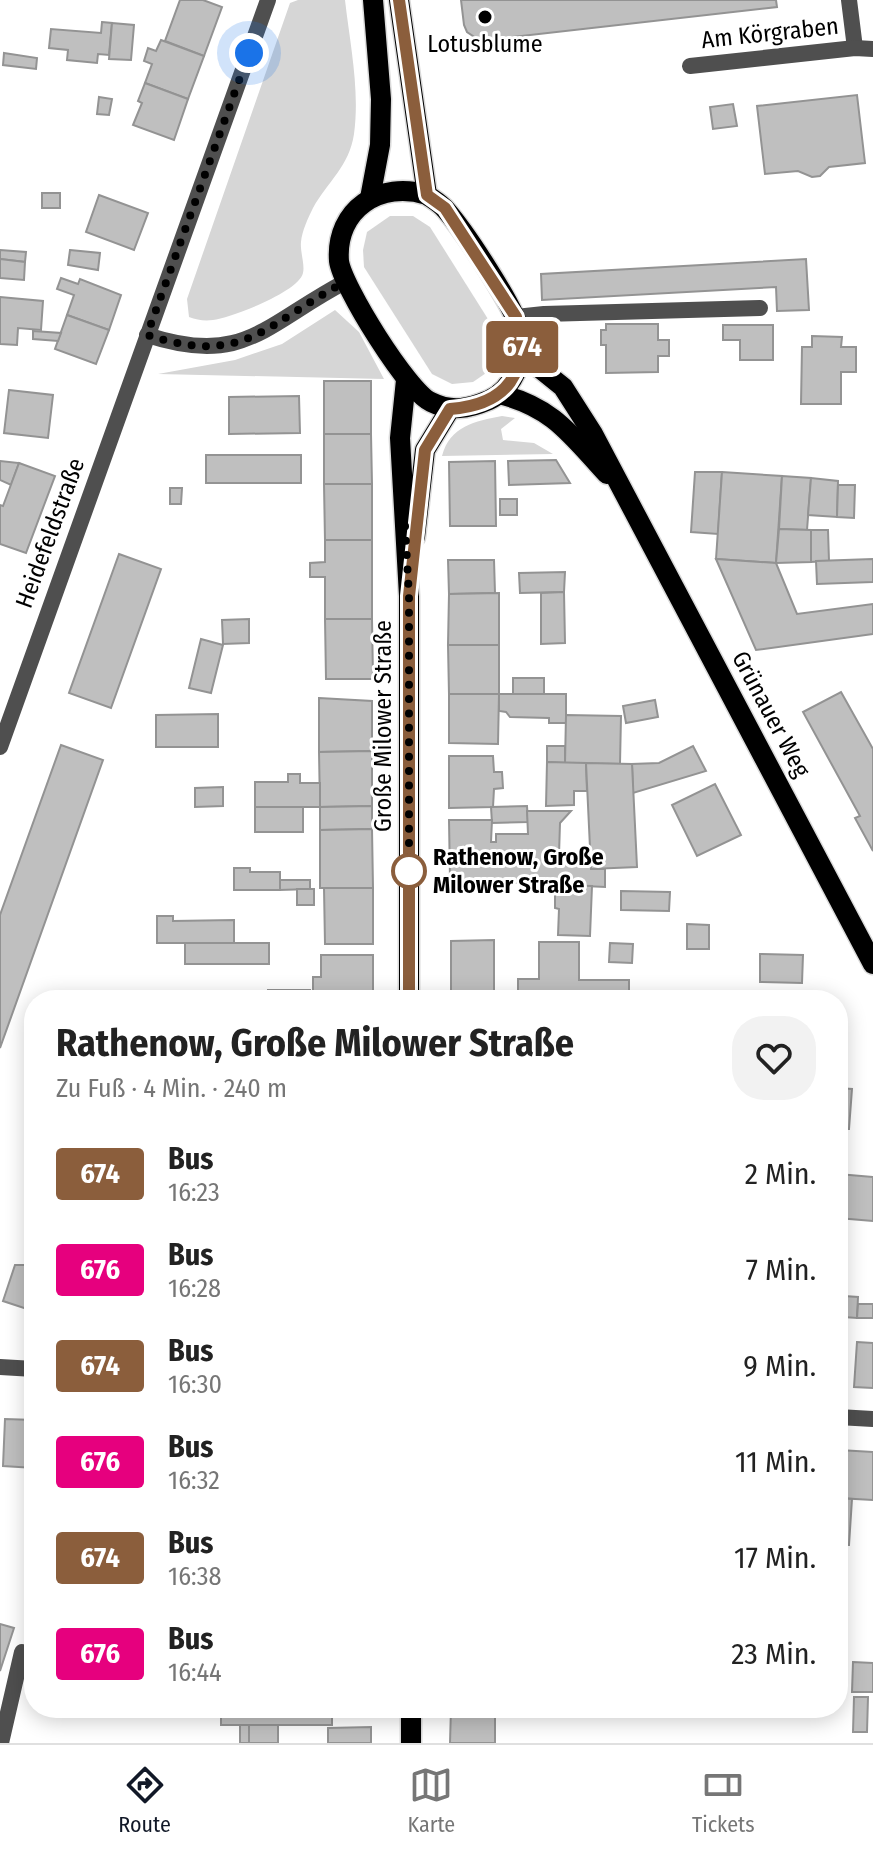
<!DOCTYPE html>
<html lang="de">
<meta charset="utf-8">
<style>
body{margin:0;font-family:"Fira Sans Condensed",sans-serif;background:#f2f2f2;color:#222;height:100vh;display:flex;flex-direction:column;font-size:30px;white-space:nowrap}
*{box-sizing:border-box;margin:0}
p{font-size:26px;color:#767676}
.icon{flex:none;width:44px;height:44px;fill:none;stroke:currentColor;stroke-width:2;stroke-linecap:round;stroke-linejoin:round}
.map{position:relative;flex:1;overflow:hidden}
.sheet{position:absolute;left:24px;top:990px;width:824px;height:728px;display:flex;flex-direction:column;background:#fff;border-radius:32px;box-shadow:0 4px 20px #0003}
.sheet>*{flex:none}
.badge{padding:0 16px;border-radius:6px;font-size:28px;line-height:52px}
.you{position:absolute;width:40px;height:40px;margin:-20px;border:6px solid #fff;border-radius:50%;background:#1a73e8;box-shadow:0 0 0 12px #1a73e833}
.map>.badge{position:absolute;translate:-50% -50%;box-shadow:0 0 0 4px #fff}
.round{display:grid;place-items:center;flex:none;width:84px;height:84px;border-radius:32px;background:#f2f2f2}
.summary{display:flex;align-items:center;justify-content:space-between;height:136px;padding:0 32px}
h1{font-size:38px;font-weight:700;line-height:60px}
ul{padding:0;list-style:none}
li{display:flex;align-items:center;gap:24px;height:96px;padding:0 32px}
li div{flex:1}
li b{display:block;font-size:30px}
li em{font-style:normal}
li .badge{min-width:88px;font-weight:700;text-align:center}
.menu{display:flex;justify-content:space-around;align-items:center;height:112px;border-top:2px solid #e0e0e0;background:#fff;font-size:22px;color:#767676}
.menu a{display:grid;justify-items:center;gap:4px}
.menu .current{color:#111827}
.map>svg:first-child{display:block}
.green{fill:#d6d6d6}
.building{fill:#bfbfbf;stroke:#939393;stroke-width:2}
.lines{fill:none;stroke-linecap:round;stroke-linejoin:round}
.primary-casing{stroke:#dbdbdb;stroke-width:23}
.service{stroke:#4f4f4f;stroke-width:16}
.minor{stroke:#4f4f4f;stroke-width:16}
.primary{stroke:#000;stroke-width:20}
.line-casing{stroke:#fff;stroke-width:18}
.line{stroke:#8b5e3c;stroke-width:12}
.walk{stroke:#000;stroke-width:8;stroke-dasharray:0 14.4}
.poi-dot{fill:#000;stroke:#fff;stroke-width:3}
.stop-dot{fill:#fff;stroke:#8b5e3c;stroke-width:4}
.labels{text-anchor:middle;stroke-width:6;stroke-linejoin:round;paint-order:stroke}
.street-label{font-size:24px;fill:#000;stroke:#fff}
.poi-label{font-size:24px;fill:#000;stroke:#fff}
.stop-label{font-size:24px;font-weight:bold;fill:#000;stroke:#fff;text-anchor:start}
</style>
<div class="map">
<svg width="873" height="1743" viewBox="0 0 873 1743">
<rect width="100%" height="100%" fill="#fff"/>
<g class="green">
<path d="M 298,0 L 345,0 C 350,44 360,90 354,134 C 349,167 328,181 313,208 C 308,218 302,231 301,242 C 300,252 305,264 303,273 C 299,292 230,318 213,320 C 204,321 197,320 189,317 L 187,299 L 290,3 Z"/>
<polygon points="390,216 413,216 430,227 493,327 497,344 495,359 489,371 473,382 452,384 432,374 364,267 363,250 367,232"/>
<polygon points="335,310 359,332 384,379 158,374 235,360 282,344"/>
<path d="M 502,416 L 515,418 L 501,429 L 503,440 L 534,443 L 553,454 L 442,456 C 450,426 475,421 502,416 Z"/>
</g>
<g class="building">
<polygon points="180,0 203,0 222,7 204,56 165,41"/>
<polygon points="461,0 776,0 777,7 485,40 476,38 467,32 464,25"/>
<polygon points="102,22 112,23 109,55 98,54 97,63 67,60 68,50 49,48 51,29 101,33"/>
<polygon points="112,23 134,25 131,60 109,59"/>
<polygon points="161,40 204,56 188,99 145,83 152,64 144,61 148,48 156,51"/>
<polygon points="4,53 37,58 36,69 3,65"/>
<polygon points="145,83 188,99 174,140 133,125 142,103 138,101"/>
<polygon points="857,95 865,163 829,167 820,176 812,177 798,171 765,174 757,106"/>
<polygon points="99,97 112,99 109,115 97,114"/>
<polygon points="733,104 737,126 713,129 710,107"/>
<rect x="42" y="193" width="18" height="15"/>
<polygon points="99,195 148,213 134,250 86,232"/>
<polygon points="0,250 26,252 25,262 0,259"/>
<polygon points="70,250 100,253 98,270 68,265"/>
<polygon points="0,259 25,262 24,280 0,278"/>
<polygon points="806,259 809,310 777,311 776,287 542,300 541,274"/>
<polygon points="61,278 78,284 80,279 121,295 109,330 67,315 74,295 57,289"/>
<polygon points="0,297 43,301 41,330 18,328 17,345 0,344"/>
<polygon points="67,315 109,330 96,364 55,349"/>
<polygon points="606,324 658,324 658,340 669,340 669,356 658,356 658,372 606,373 606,345 601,345 601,330 606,330"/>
<polygon points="723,325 773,325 773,360 740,360 740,340 723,340"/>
<polygon points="33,331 61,333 58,341 33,339"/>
<polygon points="812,336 842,337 841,347 856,347 856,372 841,372 841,404 801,404 802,347 812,347"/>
<rect x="324" y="381" width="47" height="53"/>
<polygon points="9,390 53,395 48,438 4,433"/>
<polygon points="299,396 300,433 229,434 229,397"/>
<polygon points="324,434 371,434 372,484 324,484"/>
<rect x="206" y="455" width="95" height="28"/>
<polygon points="556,460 570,483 509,485 508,461"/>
<polygon points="0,461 19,463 11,485 0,480"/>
<polygon points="495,461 496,526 450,526 449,462"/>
<polygon points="19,463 55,476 26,553 0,544 0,505 3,506"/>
<polygon points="695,472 722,472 718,534 691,532"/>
<polygon points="722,472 782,476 776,563 716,559"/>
<polygon points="782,476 811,478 807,530 779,529"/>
<polygon points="811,478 838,481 837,517 808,515"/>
<polygon points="324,484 372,484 372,540 325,540"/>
<polygon points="838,485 855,485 854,518 837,517"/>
<polygon points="170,488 182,488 181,504 170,504"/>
<rect x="500" y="499" width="17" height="16"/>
<polygon points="779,529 811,530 811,562 776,563"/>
<polygon points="811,530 828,530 829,561 811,562"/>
<polygon points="325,540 372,540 372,619 325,619 325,577 310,577 310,563 325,562"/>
<polygon points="119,554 161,569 111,708 69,693"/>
<polygon points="716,559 776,563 797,614 873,604 873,634 756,650"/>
<polygon points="873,559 873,582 817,584 816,561"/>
<polygon points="448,560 494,560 495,593 449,594"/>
<polygon points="565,572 564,592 520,593 519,573"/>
<polygon points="564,592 565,643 541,644 541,593"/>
<polygon points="499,593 499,645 448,645 449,594"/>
<polygon points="249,619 249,643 223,644 222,620"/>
<polygon points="325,619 372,619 373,679 326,679"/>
<polygon points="201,639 223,645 211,693 189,688"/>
<polygon points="448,645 499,645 499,694 449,694"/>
<rect x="513" y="678" width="31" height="16"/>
<polygon points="841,692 873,749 873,851 855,818 860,816 803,712"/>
<polygon points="449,694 499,694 498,744 449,743"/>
<polygon points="499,694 566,694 566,723 549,723 549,718 510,717 506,712 499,711"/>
<polygon points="319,698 372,701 372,751 319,752"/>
<polygon points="655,700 658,717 626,723 623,706"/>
<polygon points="218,714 218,747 156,747 156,715"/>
<polygon points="566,715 621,716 620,764 565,763"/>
<polygon points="61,745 103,760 0,1048 0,915"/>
<polygon points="547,746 565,746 565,763 547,762"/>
<polygon points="693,746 706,771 633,793 632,764 659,763"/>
<polygon points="372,751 372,806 320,807 319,752"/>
<polygon points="449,756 493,756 494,772 502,772 503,788 494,789 493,807 449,808"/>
<polygon points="547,762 586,763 587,791 574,791 574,805 546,806"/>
<polygon points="586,763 632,764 637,867 591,869"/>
<polygon points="288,774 300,774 300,783 320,783 320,807 255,807 255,782 288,782"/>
<polygon points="715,784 741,835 697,856 672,805"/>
<polygon points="223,787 223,806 195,807 195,788"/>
<polygon points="372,806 372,829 320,830 320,807"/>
<polygon points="527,806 528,822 492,823 491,807"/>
<rect x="255" y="807" width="48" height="25"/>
<polygon points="527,811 571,811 560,823 559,855 591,854 591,869 605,869 605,887 450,880 449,820 492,820 491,842 496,842 496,834 528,834"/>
<polygon points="372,829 373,888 320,888 320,830"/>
<polygon points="234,868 250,868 250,872 280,872 280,890 234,890"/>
<polygon points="280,880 310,880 310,889 280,890"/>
<polygon points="555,885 592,886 590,936 558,935 559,909 555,908"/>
<polygon points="324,888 373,888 373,944 325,944"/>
<rect x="297" y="889" width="17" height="16"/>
<polygon points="621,891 670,892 669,911 621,910"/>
<polygon points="157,916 173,916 173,921 234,920 234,943 157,943"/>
<polygon points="687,924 709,925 709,949 687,949"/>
<polygon points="494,940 494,991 451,991 451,941"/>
<polygon points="539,942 579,942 579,980 629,980 629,999 518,999 518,979 539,979"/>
<rect x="185" y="943" width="84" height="21"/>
<polygon points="610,943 633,944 632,963 609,962"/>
<polygon points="760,954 803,955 802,983 760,982"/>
<polygon points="321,955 373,955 373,991 313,991 313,977 321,977"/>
<rect x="268" y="990" width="42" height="10"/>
<rect x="313" y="991" width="60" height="9"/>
<polygon points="838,1088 852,1089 849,1129 838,1129"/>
<polygon points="838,1174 873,1177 873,1221 838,1218"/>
<polygon points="15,1265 34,1265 34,1286 27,1309 3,1301"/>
<polygon points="838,1278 845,1279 843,1317 838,1317"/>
<polygon points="844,1296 858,1297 857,1318 843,1317"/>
<polygon points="858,1304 873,1304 873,1318 857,1318"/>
<polygon points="857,1342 873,1343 873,1388 854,1387"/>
<polygon points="5,1419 34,1420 34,1468 3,1466"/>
<polygon points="839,1450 873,1452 873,1500 838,1498"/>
<polygon points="838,1498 852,1499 849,1545 838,1545"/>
<polygon points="0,1624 14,1628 0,1671"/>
<polygon points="853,1662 873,1663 873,1692 852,1692"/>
<polygon points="854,1697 868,1697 867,1732 853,1732"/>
<rect x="221" y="1708" width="111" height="17"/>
<polygon points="451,1708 495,1708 495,1743 450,1743"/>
<rect x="240" y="1725" width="9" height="18"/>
<rect x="249" y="1725" width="29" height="18"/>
<polygon points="371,1727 371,1743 328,1743 328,1728"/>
</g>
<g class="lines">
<defs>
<g id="primary">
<path d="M 399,0 L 427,195 C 434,200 441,204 446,210 C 465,232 516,308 521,334 C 526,359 512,390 489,400 C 468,409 451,412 431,402 C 408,392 342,286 339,261 C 335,209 381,180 427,195"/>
<polyline points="370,198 380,145 381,99 373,0"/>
<polyline points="522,354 563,387 593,434 873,964"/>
<polyline points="406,380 400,438 409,596 409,1000"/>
<path d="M 499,394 C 553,407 571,435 607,474"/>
<polyline points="415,537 425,450 450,409"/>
<polyline points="411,1708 411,1743"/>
</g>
</defs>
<use href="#primary" class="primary-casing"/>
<polyline class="service" points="516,317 544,314 760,308"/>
<g class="minor">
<polyline points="849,0 855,48"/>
<polyline points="690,66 855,48 873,49"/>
<path d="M 147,335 C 244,367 265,324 345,282"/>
<polyline points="0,747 268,0"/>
<polyline points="0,1367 34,1369"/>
<polyline points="838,1417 873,1419"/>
<polyline points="1,1743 22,1652"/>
</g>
<use href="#primary" class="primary"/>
</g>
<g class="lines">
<defs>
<path id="line" d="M 399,0 L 427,195 L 445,208 L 516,317 C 531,372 507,405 450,409 L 425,450 L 409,596 L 409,1000"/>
</defs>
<use href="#line" class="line-casing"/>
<use href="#line" class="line"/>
<path class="walk" d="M 249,53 L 147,335 C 245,367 265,324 345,282 L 406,380 L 400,438 L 409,596 L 409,875 L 409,871"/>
</g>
<circle class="poi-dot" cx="485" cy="17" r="8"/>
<circle class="stop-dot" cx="409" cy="871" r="16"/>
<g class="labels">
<g class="street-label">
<text transform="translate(770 33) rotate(-6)" y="8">Am Körgraben</text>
<text transform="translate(50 533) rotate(-70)" y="8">Heidefeldstraße</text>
<text transform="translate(771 714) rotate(62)" y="8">Grünauer Weg</text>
<text transform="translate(383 726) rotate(-90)" y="8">Große Milower Straße</text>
</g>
<g class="poi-label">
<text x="485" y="52">Lotusblume</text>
</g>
<g class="stop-label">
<text x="433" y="865">Rathenow, Große<tspan x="433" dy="28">Milower Straße</tspan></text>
</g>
</g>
</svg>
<div class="you" style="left:249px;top:53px"></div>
<b class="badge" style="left:522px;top:347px;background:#8b5e3c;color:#fff">674</b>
<section class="sheet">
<div class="summary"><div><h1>Rathenow, Große Milower Straße</h1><p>Zu Fuß · 4 Min. · 240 m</p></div><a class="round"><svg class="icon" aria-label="heart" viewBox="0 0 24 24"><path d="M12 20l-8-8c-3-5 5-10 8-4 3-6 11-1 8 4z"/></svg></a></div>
<ul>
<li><span class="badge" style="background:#8b5e3c;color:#fff">674</span><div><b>Bus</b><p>16:23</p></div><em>2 Min.</em></li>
<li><span class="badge" style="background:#e6007e;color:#fff">676</span><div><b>Bus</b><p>16:28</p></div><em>7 Min.</em></li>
<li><span class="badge" style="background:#8b5e3c;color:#fff">674</span><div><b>Bus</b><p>16:30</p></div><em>9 Min.</em></li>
<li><span class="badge" style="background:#e6007e;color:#fff">676</span><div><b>Bus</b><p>16:32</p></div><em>11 Min.</em></li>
<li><span class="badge" style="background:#8b5e3c;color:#fff">674</span><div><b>Bus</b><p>16:38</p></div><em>17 Min.</em></li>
<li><span class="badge" style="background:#e6007e;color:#fff">676</span><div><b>Bus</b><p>16:44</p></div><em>23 Min.</em></li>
</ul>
</section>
</div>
<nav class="menu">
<a class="current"><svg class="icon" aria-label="directions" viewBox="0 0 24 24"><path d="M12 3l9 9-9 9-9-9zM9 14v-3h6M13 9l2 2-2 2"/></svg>Route</a>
<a><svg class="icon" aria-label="map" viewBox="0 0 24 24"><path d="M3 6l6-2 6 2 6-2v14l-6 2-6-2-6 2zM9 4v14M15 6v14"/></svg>Karte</a>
<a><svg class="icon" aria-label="tickets" viewBox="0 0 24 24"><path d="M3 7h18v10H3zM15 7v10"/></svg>Tickets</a>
</nav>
